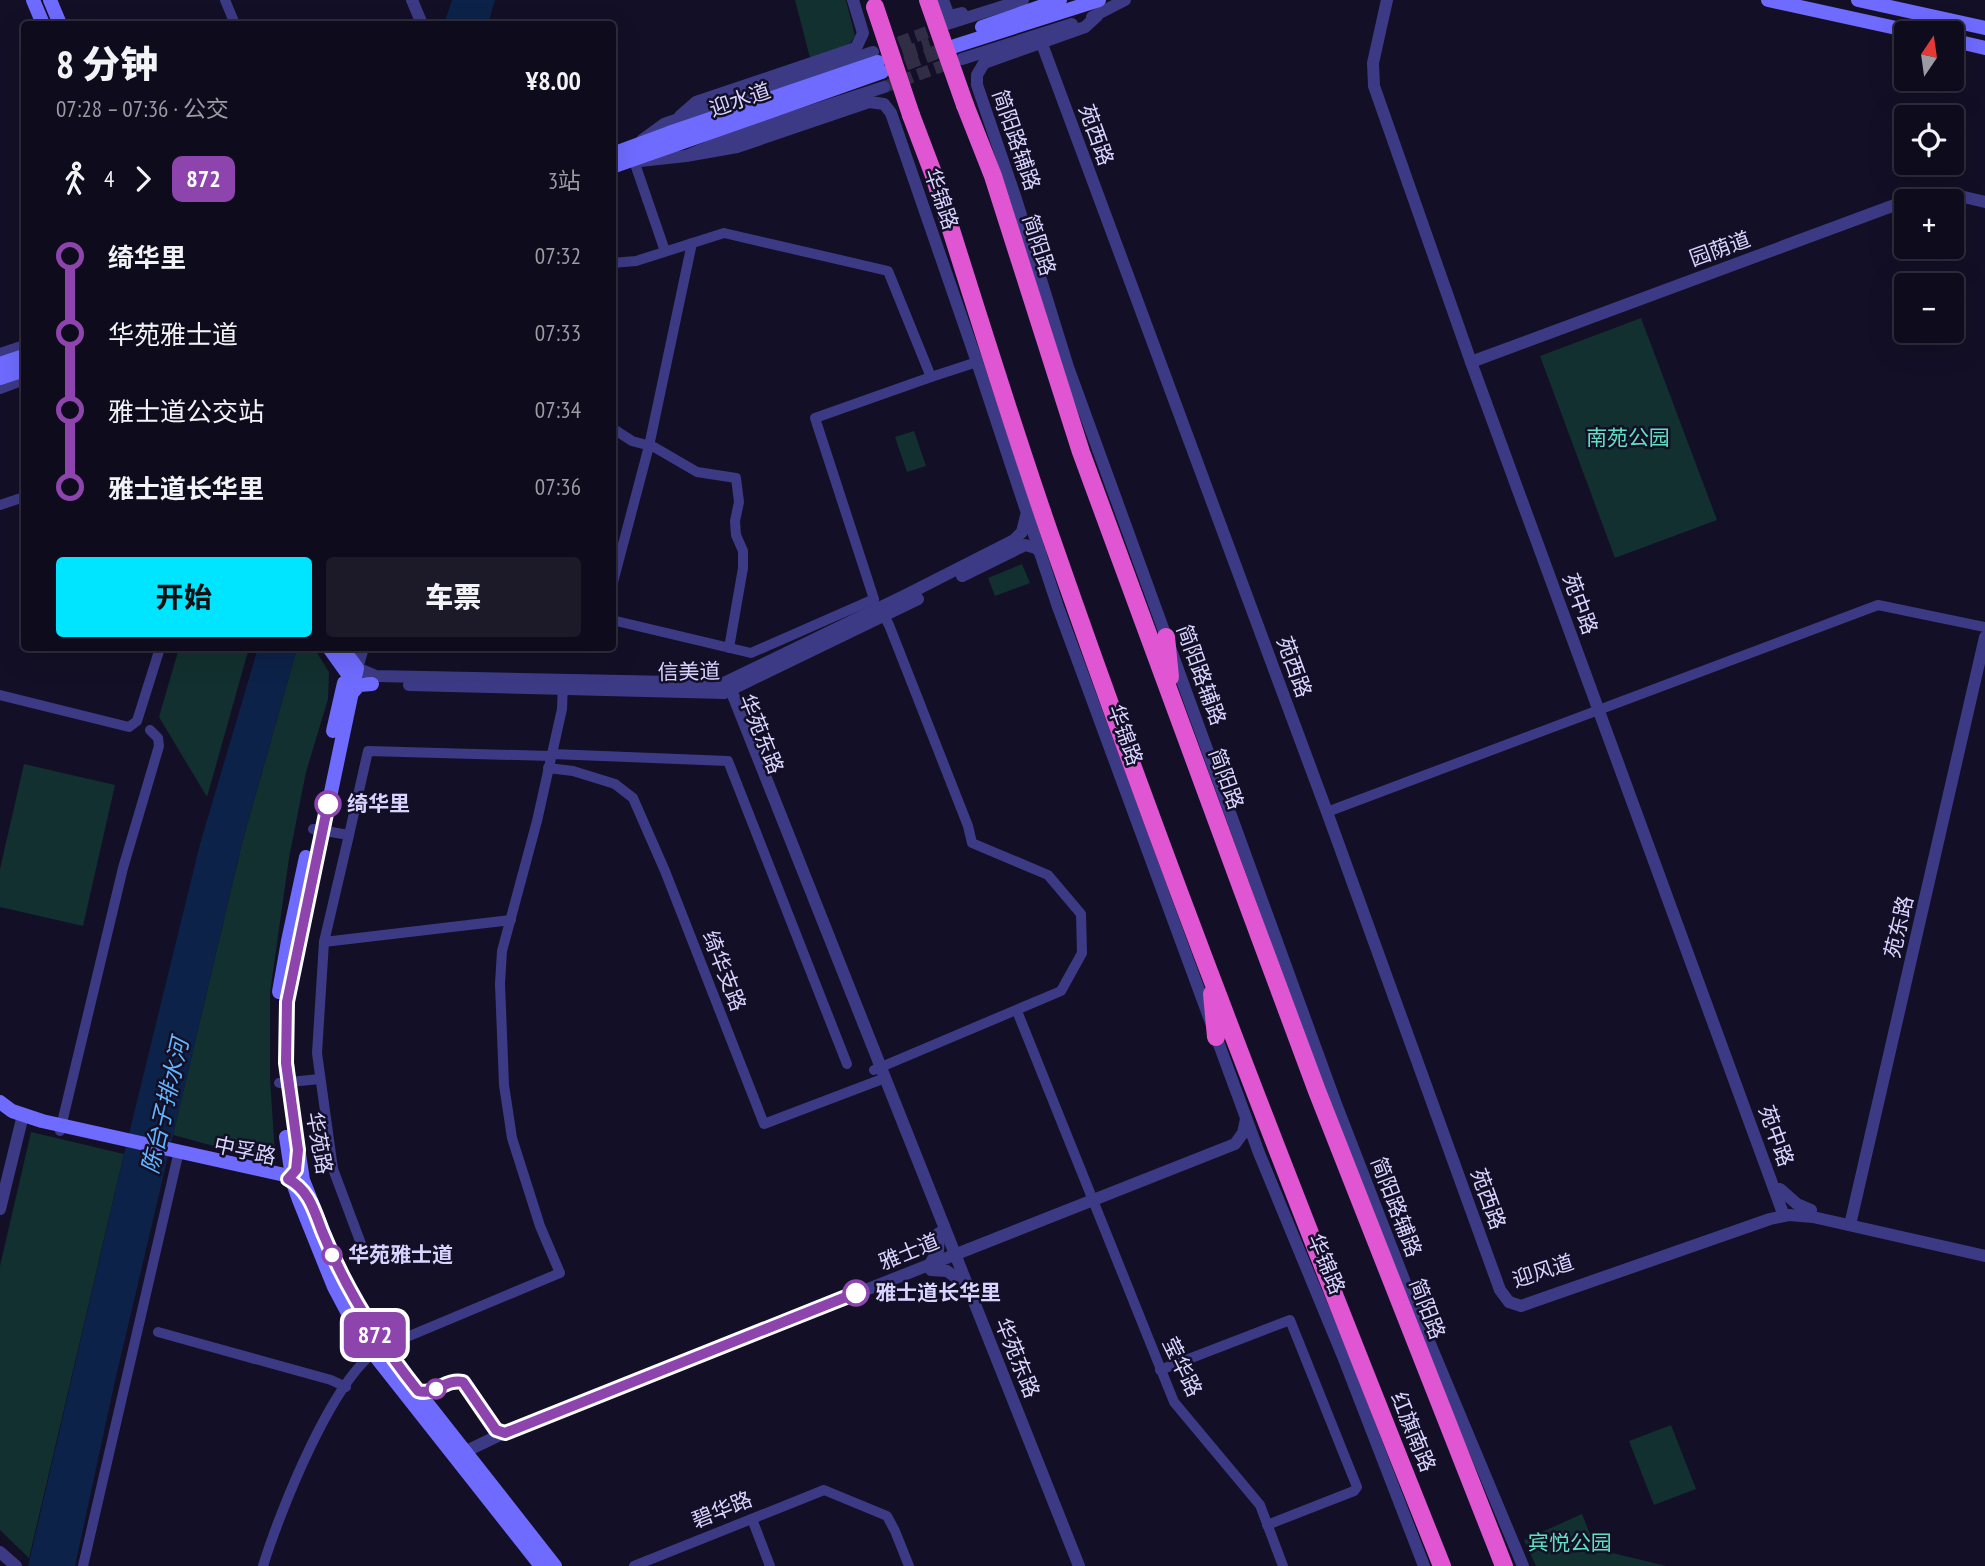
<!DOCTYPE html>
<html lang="zh">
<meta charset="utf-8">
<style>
body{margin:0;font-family:"PT Sans Narrow","Noto Sans SC",sans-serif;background:#1c1929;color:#f1f3f6;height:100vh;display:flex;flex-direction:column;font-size:26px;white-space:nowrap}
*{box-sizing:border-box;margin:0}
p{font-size:23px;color:#9b9ba3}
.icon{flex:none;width:38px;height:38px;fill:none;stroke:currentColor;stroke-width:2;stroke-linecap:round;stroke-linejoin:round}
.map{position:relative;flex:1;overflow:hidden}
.side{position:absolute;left:21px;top:21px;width:595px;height:630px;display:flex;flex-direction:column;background:#0e0b1c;border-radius:7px;box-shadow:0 7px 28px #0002,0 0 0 2px #2e2b3b}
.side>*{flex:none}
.badge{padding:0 14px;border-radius:10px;font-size:24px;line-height:46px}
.needle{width:46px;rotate:13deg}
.fabs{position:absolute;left:1894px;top:21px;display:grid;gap:14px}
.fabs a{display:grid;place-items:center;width:70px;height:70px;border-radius:7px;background:#0e0b1c;box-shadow:0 7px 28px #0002,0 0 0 2px #2e2b3b;font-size:35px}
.map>.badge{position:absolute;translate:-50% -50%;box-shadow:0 0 0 4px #fff}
.legs{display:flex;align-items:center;gap:10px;height:77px;padding:0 35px;font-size:23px}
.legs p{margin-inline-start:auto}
.overview{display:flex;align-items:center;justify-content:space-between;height:119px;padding:0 35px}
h1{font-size:38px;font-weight:800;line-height:52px}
.primary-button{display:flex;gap:14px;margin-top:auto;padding:14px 35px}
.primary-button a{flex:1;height:80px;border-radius:7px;background:#00e5ff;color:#111;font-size:28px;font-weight:800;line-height:80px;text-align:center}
.primary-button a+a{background:#1c1929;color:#f1f3f6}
ul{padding:0 35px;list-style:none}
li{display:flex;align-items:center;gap:24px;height:77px;font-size:26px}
li i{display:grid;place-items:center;width:10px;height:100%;margin:0 9px;background:currentColor}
li i::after{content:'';width:18px;height:18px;margin:-9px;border:5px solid;border-radius:50%;background:#0e0b1c}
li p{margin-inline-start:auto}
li:first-child i{background:linear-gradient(#0000 50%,currentColor 0)}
li:last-child i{background:linear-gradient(currentColor 50%,#0000 0)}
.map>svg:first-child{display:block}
.green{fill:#12302f}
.water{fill:#0c2248}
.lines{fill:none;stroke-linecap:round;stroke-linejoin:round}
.tertiary-tunnel{stroke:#312d47;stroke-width:12;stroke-dasharray:12 6;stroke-linecap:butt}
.secondary-tunnel{stroke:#312d47;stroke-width:14;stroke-dasharray:14 7;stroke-linecap:butt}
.minor{stroke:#3d3a85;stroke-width:10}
.tertiary{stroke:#3d3a85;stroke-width:12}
.secondary{stroke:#6f6bff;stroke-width:14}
.trunk{stroke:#e055d1;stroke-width:18}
.trunk-bridge{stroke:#e055d1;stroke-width:18}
.line-1-casing{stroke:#fff;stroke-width:16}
.line-1{stroke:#8e44ad;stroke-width:10}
.stop-1-dot{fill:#fff;stroke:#8e44ad;stroke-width:3.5}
.labels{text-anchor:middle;stroke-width:5;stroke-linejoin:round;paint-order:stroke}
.street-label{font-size:21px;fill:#d9d4ff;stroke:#130f26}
.park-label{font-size:21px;fill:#5fe0c0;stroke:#130f26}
.stop-label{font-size:21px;font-weight:bold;fill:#d9d4ff;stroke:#130f26;text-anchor:start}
.water-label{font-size:23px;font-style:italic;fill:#62b6ff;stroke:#130f26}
</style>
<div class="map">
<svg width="1985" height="1566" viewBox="0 0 1985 1566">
<rect width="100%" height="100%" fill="#130f26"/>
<g class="green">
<polygon points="795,0 846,0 855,36 849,45 810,58"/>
<polygon points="1641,318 1717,520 1615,558 1540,356"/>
<polygon points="914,431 926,466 907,472 895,437"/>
<polygon points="1022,564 1030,583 995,596 988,578"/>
<polygon points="179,648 249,648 207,797 159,717"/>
<polygon points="297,648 314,648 329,672 328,699 306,772 289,858 270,993 270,1078 275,1154 270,1161 173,1135 242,843"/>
<polygon points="24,764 115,785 83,926 0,907 0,869"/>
<polygon points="31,1132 124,1154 29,1558 0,1530 0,1266"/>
<polygon points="1671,1425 1696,1489 1654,1505 1629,1441"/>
<polygon points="1582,1514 1596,1549 1666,1566 1536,1566 1524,1540"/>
</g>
<g class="water">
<polygon points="452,0 495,0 488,24 444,24"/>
<polygon points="258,648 297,648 242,843 115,1381 75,1566 28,1566 124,1154 200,844"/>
</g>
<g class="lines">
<g class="tertiary-tunnel">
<polyline points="882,49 943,26"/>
<polyline points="884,87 956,61"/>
</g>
<g class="secondary-tunnel">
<polyline points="883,60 930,45"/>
<polyline points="886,71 953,46"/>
</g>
<g class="minor">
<polyline points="225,0 235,24"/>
<polyline points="634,161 665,251"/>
<polyline points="612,263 636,261 724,233 888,271 931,377 815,418 874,599 751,653 612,620"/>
<polyline points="0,353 24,345"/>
<polyline points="931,377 977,362"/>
<polyline points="0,389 24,380"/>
<polyline points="612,428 632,441 654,447 697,472 736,478 739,502 735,521 736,535 743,551 743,568 729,648"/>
<polyline points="0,505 24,497"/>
<polyline points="612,586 649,446 692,243"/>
<polyline points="0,695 129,727 137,721 160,648"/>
<polyline points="552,754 728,761 847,1064"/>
<polyline points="548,768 573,771 615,784 633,798 665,871 764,1124 885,1078"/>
<polyline points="1327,812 1878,605 1985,627"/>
<polyline points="313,829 349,835 368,751 551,756"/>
<polyline points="349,835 324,942 317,1053 333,1169 363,1249"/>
<polyline points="324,942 511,920"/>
<polyline points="1017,1011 1174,1402 1260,1505 1283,1566"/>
<polyline points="874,1070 1061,991 1082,953 1081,914 1048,875 972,843 968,826 889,625 884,616"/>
<polyline points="279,1083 320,1079"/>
<polyline points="60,1131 123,868 159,746 158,738 150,730"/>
<polyline points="158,1332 331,1380 346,1387"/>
<polyline points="1160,1370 1290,1320 1357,1487 1354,1491 1267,1525"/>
<polyline points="752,1519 770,1566"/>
<polyline points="83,1566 179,1151"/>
<path d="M 263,1566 C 279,1514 335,1370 383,1347 L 560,1273 L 540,1226 L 512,1138 L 504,1085 L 500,984 L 502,951 L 537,821 L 562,709 L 563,683"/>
<polyline points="634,1566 824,1490 887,1516 895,1531 909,1566"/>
</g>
<g class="tertiary">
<polyline points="412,0 422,24"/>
<polyline points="943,0 949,16 962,13"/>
<polyline points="1387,0 1373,63 1374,86 1471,362 1784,1216"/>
<polyline points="1097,16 1085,27 984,63 977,75 977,85 1016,199 1068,367 1336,1104 1413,1303 1523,1566"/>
<polyline points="1092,17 1125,0"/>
<polyline points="947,24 1023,0"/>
<polyline points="1042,44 1327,812 1500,1290 1509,1302"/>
<polyline points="962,59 1072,24"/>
<polyline points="680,116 696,102 856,48 863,33 853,0"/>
<polyline points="642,140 664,124 873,52"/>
<polyline points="686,156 737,147 869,102 884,104 891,113 977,362 1058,607 1259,1153 1344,1359 1424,1566"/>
<polyline points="640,161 686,156 732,137 884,87"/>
<polyline points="1471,362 1911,199 1951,194 1985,202"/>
<polyline points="962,576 1025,545 1036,548 1040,552"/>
<polyline points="363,648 357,668 376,676 724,683 906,595 1014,540 1022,532 1026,516"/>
<polyline points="724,683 731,690 1079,1566"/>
<polyline points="409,685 724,693 918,599"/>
<polyline points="1780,1189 1797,1204 1811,1210"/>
<polyline points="0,1209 23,1115"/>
<polyline points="1850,1225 1985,637"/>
<polyline points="930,1264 938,1251 939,1233"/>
<polyline points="931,1270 947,1271 958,1279"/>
<polyline points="1509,1302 1521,1306 1770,1219 1789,1215 1813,1217 1985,1256"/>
<polyline points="456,1456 506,1432 1235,1144 1243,1133 1246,1119"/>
<polyline points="0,1552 16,1566"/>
</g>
<g class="secondary">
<polyline points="33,0 43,24"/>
<polyline points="50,0 60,24"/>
<polyline points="1768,0 1919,33"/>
<polyline points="1858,0 1985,28"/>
<polyline points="982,27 1060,0"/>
<polyline points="1951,40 1985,48"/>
<polyline points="955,46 1099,0"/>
<polyline points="612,154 669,133 878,62"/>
<polyline points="612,167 882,72"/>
<polyline points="0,364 24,356"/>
<polyline points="0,378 24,370"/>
<polyline points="329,648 347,673"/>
<polyline points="342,648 357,668 287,1002 286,1040 288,1083 303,1180 340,1273 356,1305 383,1347 555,1566"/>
<polyline points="351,694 359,685 372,684"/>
<polyline points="333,731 344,683"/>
<polyline points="279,992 288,941 306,857"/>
<polyline points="0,1102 12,1111 42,1121 298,1178"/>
<polyline points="286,1137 293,1183 299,1200 334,1287 352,1321 372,1352 541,1566"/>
</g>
<g class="trunk">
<polyline points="965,105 993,176 1081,452 1243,892 1317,1091 1504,1566"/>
<path d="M 911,115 L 933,173 C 973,298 1011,424 1055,549 C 1174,891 1307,1229 1442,1566"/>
<polyline points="1166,637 1170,677"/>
<polyline points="1212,994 1216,1037"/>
</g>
<g class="trunk-bridge">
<polyline points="928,0 965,105"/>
<polyline points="875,7 911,115"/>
</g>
</g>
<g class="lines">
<defs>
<path id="line-1" d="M 328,804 L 287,1002 L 286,1063 L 298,1150 L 296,1170 L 288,1179 C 309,1190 314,1210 322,1231 C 346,1290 378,1341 418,1391 C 434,1396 446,1378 463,1382 L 496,1430 L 505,1433 L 856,1293"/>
</defs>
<use href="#line-1" class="line-1-casing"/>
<use href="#line-1" class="line-1"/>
</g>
<g class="stop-1-dot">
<circle cx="328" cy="804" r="12"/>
<circle cx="332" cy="1255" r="9"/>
<circle cx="856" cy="1293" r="12"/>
<circle cx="436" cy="1389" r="9"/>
</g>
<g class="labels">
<g class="street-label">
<text transform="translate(740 100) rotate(-19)" y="7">迎水道</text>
<text transform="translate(1096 135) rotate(70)" y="7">苑西路</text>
<text transform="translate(1016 140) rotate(71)" y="7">简阳路辅路</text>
<text transform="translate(941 199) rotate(71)" y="7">华锦路</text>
<text transform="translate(1039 245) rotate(72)" y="7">简阳路</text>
<text transform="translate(1720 249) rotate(-20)" y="7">园荫道</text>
<text transform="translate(1580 604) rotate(70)" y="7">苑中路</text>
<text transform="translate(1294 667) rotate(70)" y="7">苑西路</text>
<text transform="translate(689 672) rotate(-1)" y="7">信美道</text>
<text transform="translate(1201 675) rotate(70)" y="7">简阳路辅路</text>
<text transform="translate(761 734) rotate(68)" y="7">华苑东路</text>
<text transform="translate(1125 735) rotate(70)" y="7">华锦路</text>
<text transform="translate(1226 779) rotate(70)" y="7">简阳路</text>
<text transform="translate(1899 927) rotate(-77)" y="7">苑东路</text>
<text transform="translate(724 971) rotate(69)" y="7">绮华支路</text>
<text transform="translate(1776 1136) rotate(70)" y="7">苑中路</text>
<text transform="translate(319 1143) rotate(80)" y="7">华苑路</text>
<text transform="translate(245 1151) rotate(12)" y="7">中孚路</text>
<text transform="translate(1488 1199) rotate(70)" y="7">苑西路</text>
<text transform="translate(1396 1207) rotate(69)" y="7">简阳路辅路</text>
<text transform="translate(909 1252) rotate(-22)" y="7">雅士道</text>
<text transform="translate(1326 1264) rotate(67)" y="7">华锦路</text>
<text transform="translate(1543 1271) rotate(-18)" y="7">迎风道</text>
<text transform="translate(1427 1309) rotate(69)" y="7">简阳路</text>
<text transform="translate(1017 1358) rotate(68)" y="7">华苑东路</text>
<text transform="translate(1182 1367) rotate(64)" y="7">莹华路</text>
<text transform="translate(1413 1432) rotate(68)" y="7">红旗南路</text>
<text transform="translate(722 1510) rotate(-22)" y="7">碧华路</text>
</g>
<g class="park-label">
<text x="1628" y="445">南苑公园</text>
<text x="1570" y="1550">宾悦公园</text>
</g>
<g class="stop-label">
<text x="347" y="811">绮华里</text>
<text x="348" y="1262">华苑雅士道</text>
<text x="875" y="1300">雅士道长华里</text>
</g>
<g class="water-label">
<text transform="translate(165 1106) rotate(-77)" y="8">陈台子排水河</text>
</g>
</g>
</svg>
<div class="fabs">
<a><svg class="needle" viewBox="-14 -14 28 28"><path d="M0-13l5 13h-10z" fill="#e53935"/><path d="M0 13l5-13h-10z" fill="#9b9ba3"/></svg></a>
<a><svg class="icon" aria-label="locate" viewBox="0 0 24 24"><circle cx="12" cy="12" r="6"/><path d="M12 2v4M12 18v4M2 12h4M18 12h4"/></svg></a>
<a>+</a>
<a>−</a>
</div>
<b class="badge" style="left:375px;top:1335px;background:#8e44ad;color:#fff">872</b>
<section class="side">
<div class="overview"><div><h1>8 分钟</h1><p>07:28 – 07:36 · 公交</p></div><b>¥8.00</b></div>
<div class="legs"><svg class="icon" aria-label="walk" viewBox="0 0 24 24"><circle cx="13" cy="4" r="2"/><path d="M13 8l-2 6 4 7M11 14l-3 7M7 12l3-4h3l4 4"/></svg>4<svg class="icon" aria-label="forward" viewBox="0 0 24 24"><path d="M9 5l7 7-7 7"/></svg><b class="badge" style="background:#8e44ad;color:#fff">872</b><p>3站</p></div>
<ul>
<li><i style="color:#8e44ad"></i><b>绮华里</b><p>07:32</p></li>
<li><i style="color:#8e44ad"></i><span>华苑雅士道</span><p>07:33</p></li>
<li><i style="color:#8e44ad"></i><span>雅士道公交站</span><p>07:34</p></li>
<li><i style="color:#8e44ad"></i><b>雅士道长华里</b><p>07:36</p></li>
</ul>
<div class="primary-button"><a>开始</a><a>车票</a></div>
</section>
</div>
